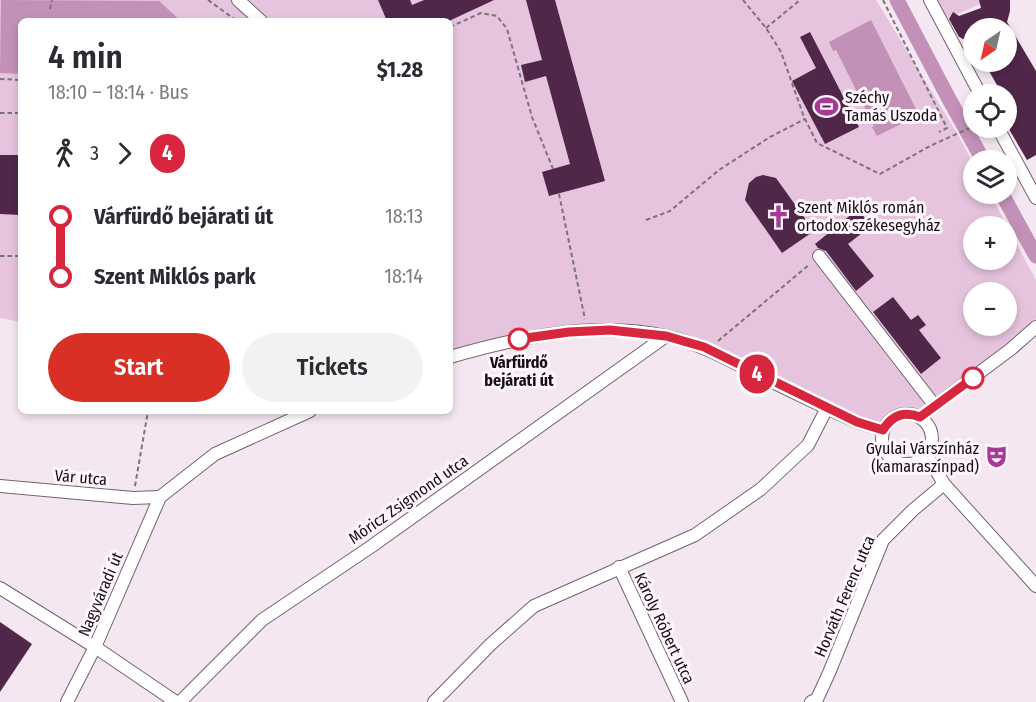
<!DOCTYPE html>
<meta charset="utf-8">
<style>
body{margin:0;font-family:"Fira Sans Condensed",sans-serif;background:#f2f2f3;color:#2b2b33;height:100vh;display:flex;flex-direction:column;font-size:22px;white-space:nowrap}
*{box-sizing:border-box;margin:0}
p{font-size:20px;color:#7c7c81}
.icon{flex:none;width:33px;height:33px;fill:none;stroke:currentColor;stroke-width:2;stroke-linecap:round;stroke-linejoin:round}
.map{position:relative;flex:1;overflow:hidden}
.side{position:absolute;left:18px;top:18px;width:435px;height:396px;display:flex;flex-direction:column;background:#fff;border-radius:9px;box-shadow:0 3px 9px #0003}
.side>*{flex:none}
.badge{padding:0 12px;border-radius:20px;font-size:21px;line-height:39px}
.needle{width:39px;rotate:214deg}
.buttons{position:absolute;left:963px;top:18px;display:grid;gap:12px}
.buttons a{display:grid;place-items:center;width:54px;height:54px;border-radius:50%;background:#fff;box-shadow:0 3px 9px #0003;font-size:30px}
.map>.badge{position:absolute;translate:-50% -50%;box-shadow:0 0 0 3px #fff}
.legs{display:flex;align-items:center;gap:9px;height:66px;padding:0 30px;font-size:20px}
.legs p{margin-inline-start:auto}
.overview{display:flex;align-items:center;justify-content:space-between;height:102px;padding:0 30px}
h1{font-size:33px;font-weight:600;line-height:45px}
.cta{display:flex;gap:12px;margin-top:auto;padding:12px 30px}
.cta a{flex:1;height:69px;border-radius:36px;background:#d93025;color:#fff;font-size:24px;font-weight:600;line-height:69px;text-align:center}
.cta a+a{background:#f2f2f3;color:#2b2b33}
ul{padding:0 30px;list-style:none}
li{display:flex;align-items:center;gap:21px;height:60px;font-size:22px}
li i{display:grid;place-items:center;width:9px;height:100%;margin:0 8px;background:currentColor}
li i::after{content:'';width:15px;height:15px;margin:-8px;border:4px solid;border-radius:50%;background:#fff}
li p{margin-inline-start:auto}
li:first-child i{background:linear-gradient(#0000 50%,currentColor 0)}
li:last-child i{background:linear-gradient(currentColor 50%,#0000 0)}
.map>svg:first-child{display:block}
.green{fill:#e6c4de;fill-rule:evenodd}
.water{fill:#c391b8}
.lines{fill:none;stroke-linecap:round;stroke-linejoin:round}
.canal{stroke:#c391b8;stroke-width:15}
.building{fill:#512749}
.minor-casing{stroke:#70646d;stroke-width:14}
.path{stroke:#7b737a;stroke-width:2;stroke-dasharray:4.5 3;stroke-linecap:butt}
.minor{stroke:#fff;stroke-width:12}
.line-1-casing{stroke:#fff;stroke-width:14}
.line-1{stroke:#d7263d;stroke-width:9}
.stop-1-dot{fill:#fff;stroke:#d7263d;stroke-width:3}
.labels{text-anchor:middle;stroke-width:6;stroke-linejoin:round;paint-order:stroke}
.poi-label{font-size:16px;fill:#130f12;stroke:#fff6fd;text-anchor:start}
.stop-label{font-size:16px;font-weight:bold;fill:#130f12;stroke:#fff6fd}
.street-label{font-size:16px;fill:#130f12;stroke:#fff6fd}
</style>
<div class="map">
<svg width="1036" height="702" viewBox="0 0 1036 702">
<rect width="100%" height="100%" fill="#f5e7f2"/>
<g class="green">
<path d="M 0,0 L 876,0 L 957,133 L 973,163 L 974,194 L 990,194 L 1036,280 L 1036,319 L 1011,349 L 920,417 L 912,414 L 895,417 L 883,430 L 704,347 L 610,330 L 450,357 L 450,21 L 21,21 L 21,322 L 0,318 ZM 974,226 L 1006,226 L 1006,260 L 974,260 ZM 974,292 L 1006,292 L 1006,326 L 974,326 Z"/>
<polygon points="930,0 990,0 941,21"/>
</g>
<g class="water">
<polygon points="1,0 159,1 181,21 21,21 21,74 0,73"/>
<polygon points="871,20 919,115 877,136 872,127 874,126 836,50 833,51 829,42"/>
</g>
<g class="lines">
<g class="canal">
<polyline points="897,0 949,99 983,160"/>
<polyline points="1002,194 1036,256"/>
</g>
</g>
<g class="building">
<polygon points="378,0 410,0 412,5 424,0 494,0 449,21 387,21"/>
<polygon points="526,0 555,0 605,181 549,196 542,172 570,164 546,76 525,82 521,65 542,60"/>
<polygon points="979,0 1010,0 1010,11 1007,22 1036,71 1036,155 1027,160 1006,124 1006,94 1002,94 984,62 1006,62 1006,28 974,28 974,44 959,37 949,19 953,12 959,16 981,8"/>
<polygon points="810,32 859,127 825,144 792,81 816,68 800,37"/>
<polygon points="0,155 21,155 21,215 0,214"/>
<polygon points="763,175 776,178 814,231 782,253 745,200 749,183 756,177"/>
<polygon points="858,209 871,226 848,244 874,276 856,291 826,251 818,248 815,244"/>
<polygon points="893,297 911,320 918,315 926,325 919,330 941,358 921,374 873,312"/>
<polygon points="0,622 32,644 0,692"/>
</g>
<g class="lines">
<defs>
<g id="minor">
<polyline points="238,0 261,21"/>
<polyline points="930,0 980,94"/>
<polyline points="998,128 1036,198"/>
<polyline points="819,256 935,406"/>
<path d="M 450,357 C 519,337 594,321 666,336 C 699,343 729,360 758,375 C 791,391 824,407 857,422 L 883,430"/>
<circle cx="907" cy="439" r="25"/>
<polyline points="920,417 1011,349 1036,327"/>
<polyline points="927,455 944,484 1036,586"/>
<polyline points="0,486 133,498 160,497"/>
<polyline points="619,567 682,702"/>
<polyline points="0,588 95,647 176,702"/>
<polyline points="67,702 95,647 160,497 215,454 310,411"/>
<polyline points="180,702 262,620 372,546 666,336"/>
<polyline points="434,702 491,644 534,606 695,535 761,489 808,445 827,408"/>
<polyline points="811,702 817,699 829,673 883,540 913,510 944,484"/>
</g>
</defs>
<use href="#minor" class="minor-casing"/>
<g class="path">
<polyline points="208,0 237,21"/>
<polyline points="743,0 766,28 781,52 804,117 817,143 880,174 930,146 974,126"/>
<polyline points="883,0 947,128 939,132"/>
<polyline points="50,9 52,0"/>
<polyline points="450,27 481,13 497,16 507,29 532,117 553,169"/>
<polyline points="766,28 800,0"/>
<polyline points="0,79 21,80"/>
<polyline points="0,113 21,113"/>
<polyline points="559,194 585,319"/>
<polyline points="646,220 670,211 719,170 770,137 805,119"/>
<polyline points="0,256 21,256"/>
<polyline points="718,341 810,264"/>
<polyline points="135,486 148,411"/>
</g>
<use href="#minor" class="minor"/>
</g>
<g class="lines">
<defs>
<path id="line-1" d="M 519,339 L 569,332 L 610,330 L 666,336 L 704,347 L 857,422 L 883,430 C 892,415 904,411 920,417 L 973,378"/>
</defs>
<use href="#line-1" class="line-1-casing"/>
<use href="#line-1" class="line-1"/>
</g>
<defs>
<symbol id="stadium-bare" viewBox="-9 -9 18 18"><path d="M0-5a6.5 5 0 1 0 0 10a6.5 5 0 1 0 0-10ZM-3.5-1.8h7v3.6h-7Z" fill="#a83997" stroke="#fff6fd" stroke-width="2.5" paint-order="stroke"/></symbol>
<symbol id="church-bare" viewBox="-9 -9 18 18"><path d="M-1.2-6h2.4v3.5h3.3v2.4h-3.3V6h-2.4V-.1h-3.3v-2.4h3.3Z" fill="#a83997" stroke="#fff6fd" stroke-width="2.5" paint-order="stroke"/></symbol>
<symbol id="theatre-bare" viewBox="-9 -9 18 18"><path d="M-5-5.5Q0-4 5-5.5V0Q5 5 0 6Q-5 5-5 0ZM-3.3-2.5H-1v1.5H-3.3ZM1-2.5H3.3v1.5H1ZM-2.8 1Q0 5.5 2.8 1Z" fill="#a83997" stroke="#fff6fd" stroke-width="2.5" paint-order="stroke"/></symbol>
</defs>
<g fill-rule="evenodd">
<use href="#stadium-bare" x="810" y="90" width="33" height="33"/>
<use href="#church-bare" x="762" y="200" width="33" height="33"/>
<use href="#theatre-bare" x="980" y="440" width="33" height="33"/>
</g>
<g class="stop-1-dot">
<circle cx="519" cy="339" r="10"/>
<circle cx="973" cy="378" r="10"/>
</g>
<g class="labels">
<g class="poi-label">
<text x="845" y="103">Széchy<tspan x="845" dy="18">Tamás Uszoda</tspan></text>
<text x="797" y="213">Szent Miklós román<tspan x="797" dy="18">ortodox székesegyház</tspan></text>
<text x="979" y="454" text-anchor="end">Gyulai Várszínház<tspan x="979" dy="18">(kamaraszínpad)</tspan></text>
</g>
<g class="stop-label">
<text x="519" y="368">Várfürdő<tspan x="519" dy="18">bejárati út</tspan></text>
</g>
<g class="street-label">
<text transform="translate(81 477) rotate(5)" y="6">Vár utca</text>
<text transform="translate(408 499) rotate(-35)" y="6">Móricz Zsigmond utca</text>
<text transform="translate(100 594) rotate(-67)" y="6">Nagyváradi út</text>
<text transform="translate(844 596) rotate(-67)" y="6">Horváth Ferenc utca</text>
<text transform="translate(665 628) rotate(65)" y="6">Károly Róbert utca</text>
</g>
</g>
</svg>
<div class="buttons">
<a><svg class="needle" viewBox="-14 -14 28 28"><path d="M0-13l5 13h-10z" fill="#e53935"/><path d="M0 13l5-13h-10z" fill="#7c7c81"/></svg></a>
<a><svg class="icon" aria-label="locate" viewBox="0 0 24 24"><circle cx="12" cy="12" r="6"/><path d="M12 2v4M12 18v4M2 12h4M18 12h4"/></svg></a>
<a><svg class="icon" aria-label="layers" viewBox="0 0 24 24"><path d="M12 4l9 5-9 5-9-5zM3 14l9 5 9-5"/></svg></a>
<a>+</a>
<a>−</a>
</div>
<b class="badge" style="left:757px;top:374px;background:#d7263d;color:#fff">4</b>
<section class="side">
<div class="overview"><div><h1>4 min</h1><p>18:10 – 18:14 · Bus</p></div><b>$1.28</b></div>
<div class="legs"><svg class="icon" aria-label="walk" viewBox="0 0 24 24"><circle cx="13" cy="4" r="2"/><path d="M13 8l-2 6 4 7M11 14l-3 7M7 12l3-4h3l4 4"/></svg>3<svg class="icon" aria-label="forward" viewBox="0 0 24 24"><path d="M9 5l7 7-7 7"/></svg><b class="badge" style="background:#d7263d;color:#fff">4</b></div>
<ul>
<li><i style="color:#d7263d"></i><b>Várfürdő bejárati út</b><p>18:13</p></li>
<li><i style="color:#d7263d"></i><b>Szent Miklós park</b><p>18:14</p></li>
</ul>
<div class="cta"><a>Start</a><a>Tickets</a></div>
</section>
</div>
